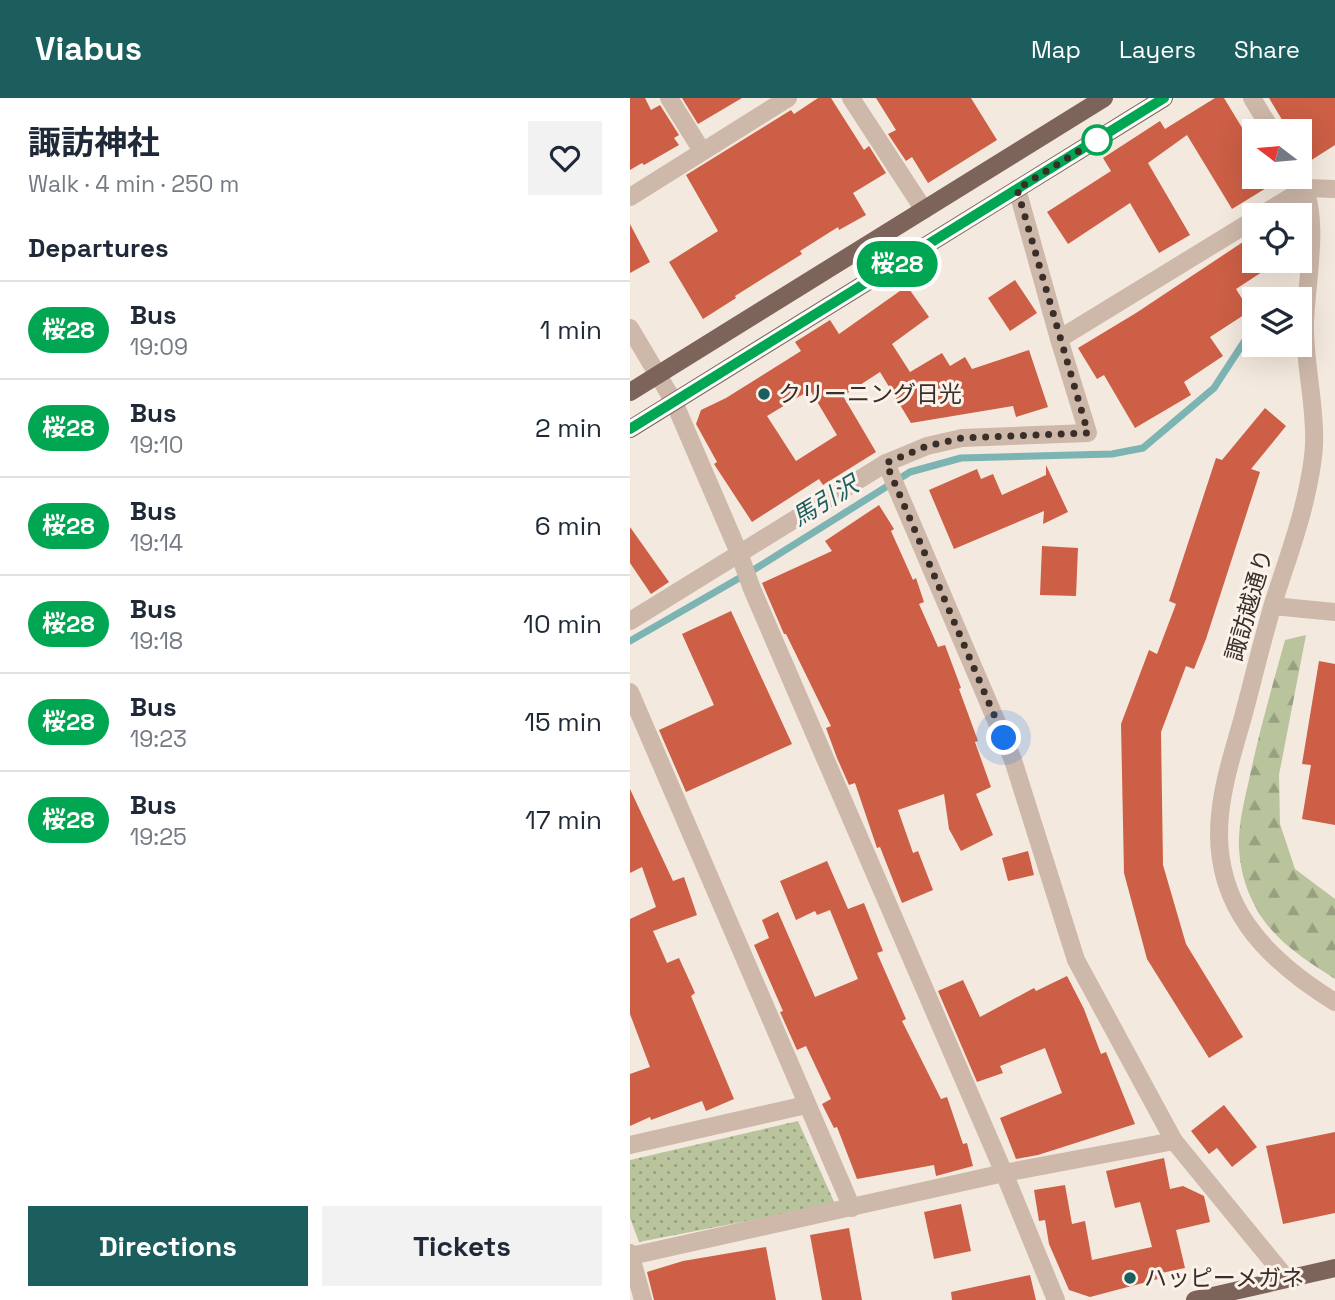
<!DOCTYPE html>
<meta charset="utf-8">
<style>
body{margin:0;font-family:"Space Grotesk","Noto Sans JP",sans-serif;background:#f2f2f3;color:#1f2937;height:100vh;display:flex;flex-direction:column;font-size:26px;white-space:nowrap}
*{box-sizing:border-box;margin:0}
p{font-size:23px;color:#747a83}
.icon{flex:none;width:38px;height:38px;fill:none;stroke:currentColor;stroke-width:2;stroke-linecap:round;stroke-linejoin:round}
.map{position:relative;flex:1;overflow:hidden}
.panel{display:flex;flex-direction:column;background:#fff;width:630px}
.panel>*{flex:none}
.badge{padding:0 14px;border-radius:23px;font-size:24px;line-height:46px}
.needle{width:46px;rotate:286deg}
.fabs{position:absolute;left:612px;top:21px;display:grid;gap:14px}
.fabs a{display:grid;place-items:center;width:70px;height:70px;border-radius:0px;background:#fff;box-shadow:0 7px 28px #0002;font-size:35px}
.you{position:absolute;width:35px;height:35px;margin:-18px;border:5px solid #fff;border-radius:50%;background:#1a73e8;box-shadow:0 0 0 10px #1a73e833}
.map>.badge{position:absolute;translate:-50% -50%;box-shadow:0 0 0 4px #fff}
h2{padding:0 28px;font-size:26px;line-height:63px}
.round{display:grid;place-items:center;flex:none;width:74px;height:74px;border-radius:0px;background:#f2f2f3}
.overview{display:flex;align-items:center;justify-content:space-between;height:119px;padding:0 28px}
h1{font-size:33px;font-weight:700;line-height:52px}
.button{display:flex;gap:14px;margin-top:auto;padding:14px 28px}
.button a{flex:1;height:80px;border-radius:0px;background:#1c5d5e;color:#fff;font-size:28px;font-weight:700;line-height:80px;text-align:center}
.button a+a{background:#f2f2f3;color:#1f2937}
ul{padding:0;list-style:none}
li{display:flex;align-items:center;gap:21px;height:98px;padding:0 28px;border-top:2px solid #e0e1e3}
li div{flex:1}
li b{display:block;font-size:26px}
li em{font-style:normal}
li .badge{min-width:77px;font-weight:700;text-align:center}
header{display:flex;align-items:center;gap:42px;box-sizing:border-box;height:98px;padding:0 35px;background:#1c5d5e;color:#fff}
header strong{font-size:33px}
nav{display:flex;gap:38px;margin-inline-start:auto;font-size:24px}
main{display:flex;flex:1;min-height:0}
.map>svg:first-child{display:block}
.forest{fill:url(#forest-firs)}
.park{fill:url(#park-dots)}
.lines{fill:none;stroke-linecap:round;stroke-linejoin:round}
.stream{stroke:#7cb3b3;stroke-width:7}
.building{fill:#cc5f45;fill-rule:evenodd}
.minor{stroke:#cdb8a9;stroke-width:18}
.major{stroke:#7d645a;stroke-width:18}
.line-casing{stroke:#fff;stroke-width:16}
.line{stroke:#00a651;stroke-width:10}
.walk{stroke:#3a2e29;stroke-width:7;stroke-dasharray:0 12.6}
.stop-dot{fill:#fff;stroke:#00a651;stroke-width:3.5}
.poi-dot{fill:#1c5d5e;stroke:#fbf3eb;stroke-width:2.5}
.labels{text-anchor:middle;stroke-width:6;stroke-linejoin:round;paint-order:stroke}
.poi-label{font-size:23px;fill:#3a2e29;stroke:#fbf3eb;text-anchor:start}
.street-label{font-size:23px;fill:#3a2e29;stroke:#fbf3eb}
.water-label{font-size:24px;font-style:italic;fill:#1c5d5e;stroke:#fbf3eb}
</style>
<header>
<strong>Viabus</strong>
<nav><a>Map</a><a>Layers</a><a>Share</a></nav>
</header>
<main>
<section class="panel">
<div class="overview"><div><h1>諏訪神社</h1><p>Walk · 4 min · 250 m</p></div><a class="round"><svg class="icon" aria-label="heart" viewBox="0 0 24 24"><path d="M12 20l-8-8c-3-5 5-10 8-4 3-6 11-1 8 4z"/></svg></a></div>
<h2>Departures</h2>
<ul>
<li><span class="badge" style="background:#00a651;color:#fff">桜28</span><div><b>Bus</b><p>19:09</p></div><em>1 min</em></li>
<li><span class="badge" style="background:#00a651;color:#fff">桜28</span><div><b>Bus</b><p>19:10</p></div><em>2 min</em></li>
<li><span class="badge" style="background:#00a651;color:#fff">桜28</span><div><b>Bus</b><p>19:14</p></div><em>6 min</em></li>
<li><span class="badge" style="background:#00a651;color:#fff">桜28</span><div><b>Bus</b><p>19:18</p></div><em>10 min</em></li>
<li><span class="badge" style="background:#00a651;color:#fff">桜28</span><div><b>Bus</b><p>19:23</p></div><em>15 min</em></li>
<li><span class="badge" style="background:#00a651;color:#fff">桜28</span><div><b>Bus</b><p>19:25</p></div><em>17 min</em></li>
</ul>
<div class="button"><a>Directions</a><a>Tickets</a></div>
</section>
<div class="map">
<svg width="705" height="1202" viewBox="0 0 705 1202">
<defs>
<pattern id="forest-firs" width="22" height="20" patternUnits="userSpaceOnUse" patternTransform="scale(1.75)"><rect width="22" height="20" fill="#b9c49d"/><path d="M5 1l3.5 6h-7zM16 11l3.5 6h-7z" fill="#97a080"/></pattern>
<pattern id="park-dots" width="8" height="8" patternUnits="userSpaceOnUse" patternTransform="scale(1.75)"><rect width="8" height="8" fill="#b9c49d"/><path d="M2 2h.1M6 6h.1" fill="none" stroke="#97a080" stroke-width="1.8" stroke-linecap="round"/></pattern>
</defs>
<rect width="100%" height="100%" fill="#f4e9de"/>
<path class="forest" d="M 676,537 L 649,677 L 650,726 L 665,771 L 705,801 L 705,881 C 674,861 641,841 624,806 C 615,789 610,770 609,750 C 608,727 614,704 619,682 C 629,634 642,589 655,542 Z"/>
<polygon class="park" points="168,1023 205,1106 9,1144 0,1120 0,1062"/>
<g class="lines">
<polyline class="stream" points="0,543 125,471 280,374 331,360 482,356 513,350 584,290 625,227"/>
</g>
<g class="building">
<polygon points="0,0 15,0 21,12 30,7 49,37 44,40 49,47 14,67 12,65 0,72"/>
<polygon points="52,0 112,0 68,26"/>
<polygon points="188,0 201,0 234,52 239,48 256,75 223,95 236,117 209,132 208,129 170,153 172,156 105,198 106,200 73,221 39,164 88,133 56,77 161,12 164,16"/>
<polygon points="246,0 341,0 367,42 298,85 282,59 276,63 258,36 266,32"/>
<polygon points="585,0 594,0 625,51 625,79 654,79 602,111 557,37 518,65 560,137 529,155 500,105 438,146 417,114 481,73 473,60 530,23 535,31"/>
<polygon points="639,0 705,0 705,47 680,63 670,49 670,22 657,30"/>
<polygon points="0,126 20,164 0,175"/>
<polygon points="625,136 625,163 649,163 606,191 620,213 580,239 593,258 554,284 561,297 505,330 474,277 467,281 448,250 506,215"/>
<polygon points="385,182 407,215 380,233 358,200"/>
<path d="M 277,188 L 299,219 L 262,246 L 280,274 L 312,255 L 320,268 L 335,259 L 342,271 L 399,252 L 418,309 L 386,319 L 383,308 L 281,325 L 250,274 L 213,298 L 246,354 L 193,387 L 189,381 L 122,424 L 84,366 L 87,364 L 66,326 L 71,312 L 96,300 L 171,253 L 165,244 L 200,222 L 209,236 ZM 180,292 L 207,337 L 166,363 L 137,318 Z"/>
<polygon points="635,310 656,328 621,371 630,374 576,541 564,571 556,568 531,634 533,767 556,846 613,939 579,960 517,861 494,775 491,626 519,552 527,556 546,506 539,503 586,360 592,362"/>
<polygon points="416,367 438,414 413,426 414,413 324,451 299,392 347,371 351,381 363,376 372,397 416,377"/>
<polygon points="249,407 264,431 261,433 283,482 286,480 294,504 289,506 308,549 315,547 331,590 329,591 348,643 345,644 361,689 346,696 363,737 331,753 319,731 314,696 268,712 283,755 288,753 303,792 272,805 250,749 247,750 225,685 219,687 207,660 196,630 201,628 156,536 154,536 132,485 202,453 195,443"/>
<polygon points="0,429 39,484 21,496 0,465"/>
<polygon points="412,448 448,450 446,498 410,497"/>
<polygon points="101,513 162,646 56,694 29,632 84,607 52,536"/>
<polygon points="689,563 705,566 705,727 672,721 681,667 672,666"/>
<polygon points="0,691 43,783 54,779 67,817 23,833 37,865 49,860 65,895 61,898 104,1001 76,1013 72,1003 21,1022 20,1019 0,1028 0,976 20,969 0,916 0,821 26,809 12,769 0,775"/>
<polygon points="398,753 404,777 378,783 372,760"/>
<polygon points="197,763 218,811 234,805 253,853 247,855 276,921 272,923 311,1001 317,999 333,1046 337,1045 343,1068 306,1078 304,1067 227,1081 207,1029 204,1030 192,1006 201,1001 176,948 167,952 150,914 153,913 124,847 139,840 132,822 148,814 185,899 228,881 200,812 187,817 185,813 166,822 150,783"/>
<polygon points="437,878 454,911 471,956 476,954 505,1026 408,1057 386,1061 370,1020 432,995 415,950 370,968 373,975 347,984 308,893 333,882 350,919 404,890 406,893"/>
<polygon points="594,1007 627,1049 602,1069 587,1050 579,1056 561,1033"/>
<polygon points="705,1034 705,1115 653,1126 636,1048"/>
<polygon points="534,1060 540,1091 553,1088 574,1098 580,1124 546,1132 555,1170 527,1176 528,1181 460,1199 439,1192 419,1146 415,1122 409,1123 404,1092 435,1087 442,1126 455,1123 462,1162 522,1149 510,1104 485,1110 476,1073"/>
<polygon points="331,1106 341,1153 304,1161 294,1114"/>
<polygon points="219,1130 232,1202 192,1202 180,1137"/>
<polygon points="136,1149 146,1202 24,1202 17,1174 53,1163"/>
<polygon points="400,1177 406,1202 322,1202 321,1194"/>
</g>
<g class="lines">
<g class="minor">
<polyline points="39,0 72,53"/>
<polyline points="221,0 294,112"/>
<polyline points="622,0 642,33"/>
<path d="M 669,79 C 692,117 676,182 675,225 C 674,265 686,308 684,347 C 683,367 678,390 673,410 C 665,442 653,474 643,506 C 632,544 623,581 613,619 C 604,651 593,684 590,717 C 581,806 635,861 705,904"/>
<polyline points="387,91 429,241"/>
<polyline points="0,99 158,0"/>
<polyline points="631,117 676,90 705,91"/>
<polyline points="0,230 44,304 109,455 122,491 374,1075 426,1202"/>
<polyline points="256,365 383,662 446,862 544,1043 657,1181"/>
<polyline points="643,508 705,514"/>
<polyline points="0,523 256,365 297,348 332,340 458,335 429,241 625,121"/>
<polyline points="0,594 222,1110"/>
<polyline points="0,1047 176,1007"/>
<polyline points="0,1155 13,1202"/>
<polyline points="1,1158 374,1075 544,1043"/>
</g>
<g class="major">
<polyline points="0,294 474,0"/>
<polyline points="0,331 534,0"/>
<polyline points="565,1202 705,1170"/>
</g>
</g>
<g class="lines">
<defs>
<polyline id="line" points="0,331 534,0"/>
</defs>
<use href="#line" class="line-casing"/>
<use href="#line" class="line"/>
<polyline class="walk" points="374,640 256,365 297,348 332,340 458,335 387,91 467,42"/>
</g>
<circle class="stop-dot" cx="467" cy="42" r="14"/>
<g class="poi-dot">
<circle cx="134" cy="296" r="7"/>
<circle cx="500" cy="1180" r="7"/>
</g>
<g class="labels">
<g class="poi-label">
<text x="148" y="304">クリーニング日光</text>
<text x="514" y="1188">ハッピーメガネ</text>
</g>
<g class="street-label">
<text transform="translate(619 507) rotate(-74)" y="8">諏訪越通り</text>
</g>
<g class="water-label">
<text transform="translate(195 403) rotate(-31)" y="8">馬引沢</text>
</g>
</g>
</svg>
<div class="fabs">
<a><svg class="needle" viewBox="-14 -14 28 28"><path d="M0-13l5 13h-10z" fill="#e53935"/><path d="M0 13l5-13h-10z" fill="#747a83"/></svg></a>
<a><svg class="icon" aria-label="locate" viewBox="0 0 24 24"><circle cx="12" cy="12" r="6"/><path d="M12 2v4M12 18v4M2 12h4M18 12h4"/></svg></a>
<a><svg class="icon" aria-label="layers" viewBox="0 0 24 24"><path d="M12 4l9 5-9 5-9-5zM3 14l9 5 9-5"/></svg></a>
</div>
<div class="you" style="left:374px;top:640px"></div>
<b class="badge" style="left:267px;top:166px;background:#00a651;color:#fff">桜28</b>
</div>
</main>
